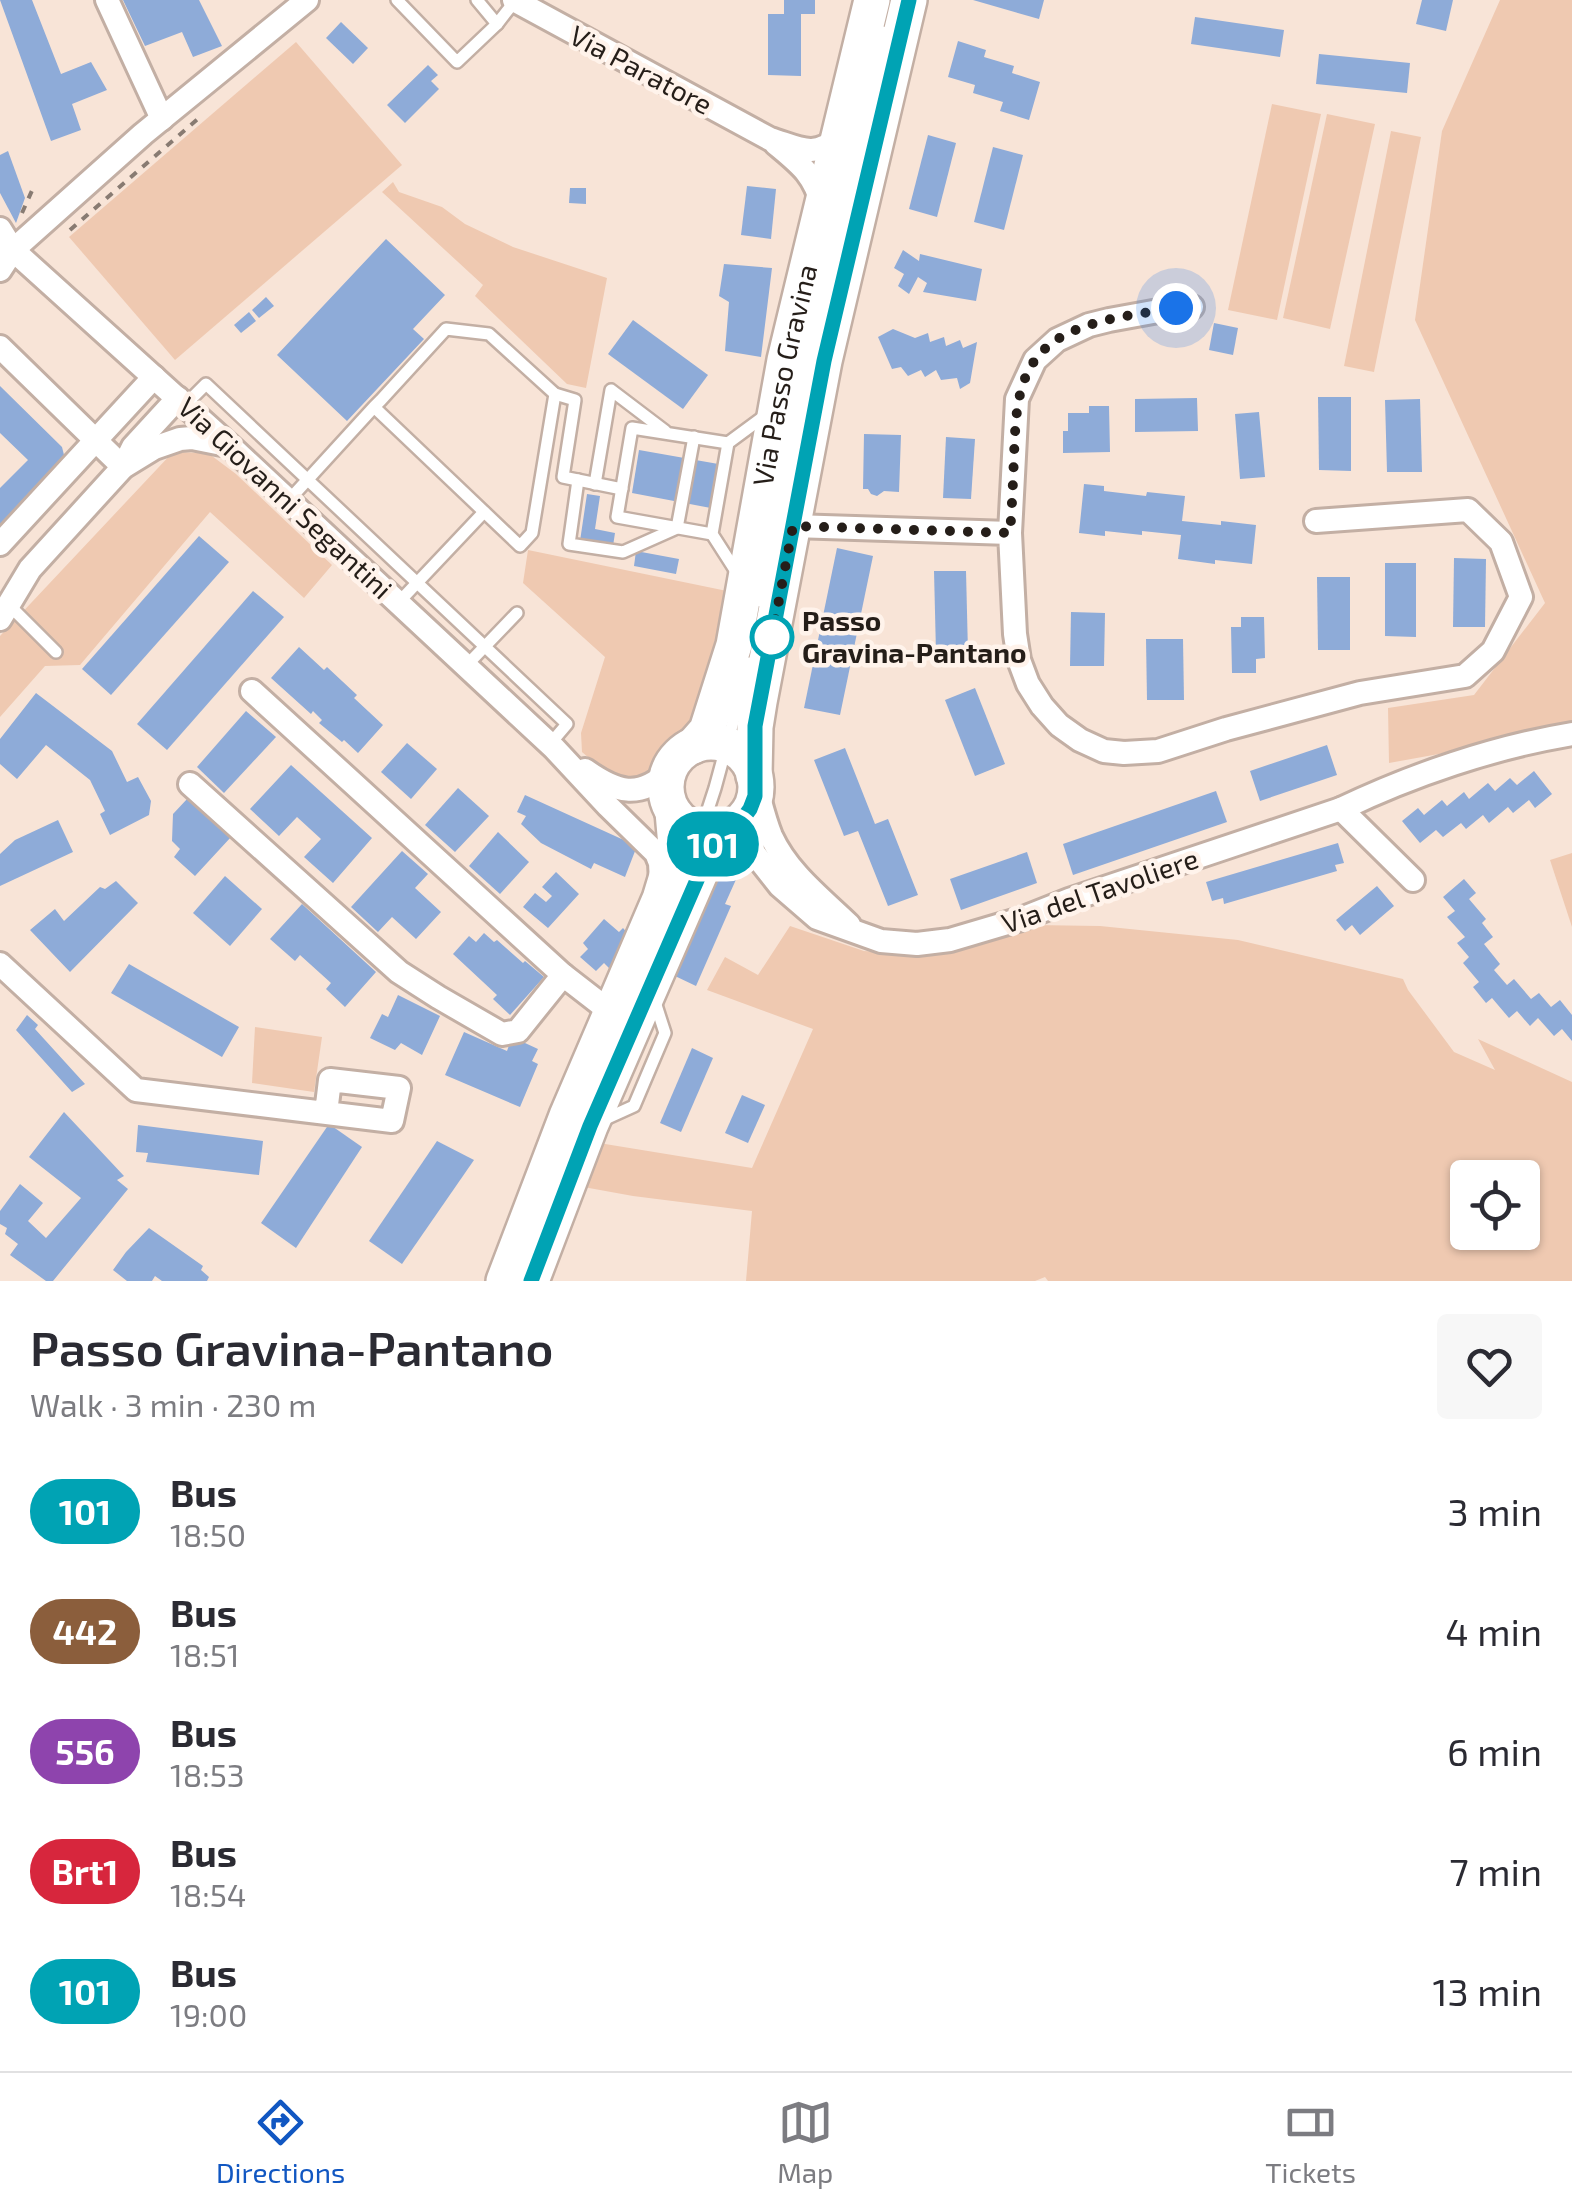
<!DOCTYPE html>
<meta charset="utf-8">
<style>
body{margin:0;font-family:"Exo 2",sans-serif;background:#f7f7f7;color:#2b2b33;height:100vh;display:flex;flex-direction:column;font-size:38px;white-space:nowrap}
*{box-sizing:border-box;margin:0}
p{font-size:32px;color:#7c7c81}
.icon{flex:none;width:55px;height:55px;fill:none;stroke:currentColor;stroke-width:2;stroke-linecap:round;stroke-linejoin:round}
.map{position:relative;height:1281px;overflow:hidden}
.side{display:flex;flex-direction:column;background:#fff;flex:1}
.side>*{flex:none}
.badge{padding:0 20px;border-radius:32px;font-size:35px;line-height:65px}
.buttons{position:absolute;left:1450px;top:1160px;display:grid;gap:20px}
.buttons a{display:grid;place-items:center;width:90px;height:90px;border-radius:10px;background:#fff;box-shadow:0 2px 8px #0004;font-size:50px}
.you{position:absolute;width:50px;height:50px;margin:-25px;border:8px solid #fff;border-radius:50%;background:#1a73e8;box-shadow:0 0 0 15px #1a73e833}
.map>.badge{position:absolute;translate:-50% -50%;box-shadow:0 0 0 5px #fff}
.round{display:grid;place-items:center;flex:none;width:105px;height:105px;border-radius:10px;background:#f7f7f7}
.head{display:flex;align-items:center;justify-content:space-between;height:170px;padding:0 30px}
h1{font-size:48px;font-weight:600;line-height:75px}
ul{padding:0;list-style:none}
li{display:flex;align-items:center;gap:30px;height:120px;padding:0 30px}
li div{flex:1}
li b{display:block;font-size:38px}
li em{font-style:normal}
li .badge{min-width:110px;font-weight:700;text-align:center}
.menu{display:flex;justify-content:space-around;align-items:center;height:140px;border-top:2px solid #e1e1e2;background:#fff;font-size:28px;color:#7c7c81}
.menu a{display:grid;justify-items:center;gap:5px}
.menu .on{color:#1157c2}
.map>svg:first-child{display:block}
.green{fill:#efc9b1;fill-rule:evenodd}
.building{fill:#8eabd8}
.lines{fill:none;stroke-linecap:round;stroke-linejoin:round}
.service-casing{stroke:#c3afa4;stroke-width:16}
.minor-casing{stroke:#c3afa4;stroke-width:28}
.primary-casing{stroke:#c3afa4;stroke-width:40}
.path{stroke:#887b72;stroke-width:4;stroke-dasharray:8 8;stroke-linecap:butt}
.service{stroke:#fff;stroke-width:11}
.minor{stroke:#fff;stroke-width:22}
.primary{stroke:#fff;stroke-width:35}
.line-casing{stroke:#fff;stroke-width:22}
.line{stroke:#00a3b4;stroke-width:15}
.walk{stroke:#251e19;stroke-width:10;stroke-dasharray:0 18}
.stop-dot{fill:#fff;stroke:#00a3b4;stroke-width:5}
.labels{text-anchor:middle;stroke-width:9;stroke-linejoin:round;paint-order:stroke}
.street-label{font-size:28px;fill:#251e19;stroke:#fff3eb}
.stop-label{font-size:28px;font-weight:bold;fill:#251e19;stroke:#fff3eb;text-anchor:start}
</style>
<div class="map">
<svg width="1572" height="1281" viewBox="0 0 1572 1281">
<rect width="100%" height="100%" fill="#f8e4d7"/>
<g class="green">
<polygon points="1500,0 1572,0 1572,730 1389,763 1388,708 1474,695 1545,603 1415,320 1442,131"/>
<polygon points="296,42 402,165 175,360 69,237"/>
<polygon points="1272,104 1321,114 1277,320 1228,310"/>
<polygon points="1327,114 1375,124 1330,329 1283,318"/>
<polygon points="1391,131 1421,137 1374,372 1344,366"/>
<polygon points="393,182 399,192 442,207 465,224 513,247 607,278 586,388 567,384 475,296 483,285 382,192"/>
<polygon points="173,452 208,453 236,474 332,565 304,598 210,512 80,665 45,666 0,717 0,636"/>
<polygon points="528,550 727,591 701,714 691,728 666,745 652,768 642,776 627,777 604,771 582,752 581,733 605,657 523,583"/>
<polygon points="1572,853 1572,927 1550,860"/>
<path d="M 1033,925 L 1100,926 L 1238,940 L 1403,979 L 1408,990 L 1454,1052 L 1495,1070 L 1478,1039 L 1572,1082 L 1572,1281 L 1048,1281 L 1045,1277 L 1035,1281 L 746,1281 L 752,1211 L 633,1196 L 578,1186 L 599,1143 L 752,1168 L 813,1029 L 707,990 L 725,957 L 758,975 L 790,926 L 864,951 L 894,953 ZM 1468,1178 L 1522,1178 L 1522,1232 L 1468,1232 Z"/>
<polygon points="255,1027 322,1037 314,1092 252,1083"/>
</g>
<g class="building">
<polygon points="0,0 32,0 61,74 91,62 107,90 72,104 81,130 51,141"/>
<polygon points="123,0 199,0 222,46 193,57 182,32 145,46"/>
<polygon points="784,0 815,0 815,14 801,14 801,76 768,75 768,14 784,14"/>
<polygon points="973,0 1044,0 1039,19"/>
<polygon points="1422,0 1453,0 1446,31 1416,24"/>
<polygon points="1195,17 1284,30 1280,57 1191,44"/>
<polygon points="341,22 368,48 353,64 326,38"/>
<polygon points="958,41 986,50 984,57 1014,66 1012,73 1040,82 1029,120 1000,111 1003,102 973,93 975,85 948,77"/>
<polygon points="1319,54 1410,63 1407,93 1316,84"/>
<polygon points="428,65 438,75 431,81 439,89 405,123 387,105"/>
<polygon points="928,135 956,143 937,217 909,209"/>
<polygon points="993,147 1023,155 1004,230 974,222"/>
<polygon points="8,151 25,198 16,223 0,193 0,155"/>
<polygon points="747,186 776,189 771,239 741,235"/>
<polygon points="570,188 586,188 586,204 569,203"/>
<polygon points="386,239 445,295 413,329 424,339 347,421 277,355"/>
<polygon points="903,250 919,261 920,254 982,269 976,301 923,292 927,283 918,277 909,294 898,286 904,274 894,268"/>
<polygon points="724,264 772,268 761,357 725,351 729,302 719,296"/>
<polygon points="266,297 274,306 259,318 252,310"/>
<polygon points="249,312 256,321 241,333 234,325"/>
<polygon points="633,320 708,375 683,409 608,354"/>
<polygon points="1214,323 1238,328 1233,355 1209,350"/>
<polygon points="893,329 915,338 928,333 930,342 944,337 946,346 960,340 963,348 977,342 970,383 960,389 957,378 941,380 936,370 925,377 921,370 908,376 901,367 892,369 878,337"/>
<polygon points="0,386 62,447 64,455 61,463 0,526 0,488 28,460 0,433"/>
<polygon points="1318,397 1351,397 1351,471 1319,470"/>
<polygon points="1197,398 1198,431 1135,432 1135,399"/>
<polygon points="1420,399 1422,472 1387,472 1385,400"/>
<polygon points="1089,406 1109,406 1110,452 1063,453 1063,431 1068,431 1068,413 1089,413"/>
<polygon points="1259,412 1265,477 1240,479 1235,414"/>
<polygon points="864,434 901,435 899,492 884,491 877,496 871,494 868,489 863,489"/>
<polygon points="946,437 975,439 971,499 943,498"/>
<polygon points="639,450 724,465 716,509 632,493"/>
<polygon points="1084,484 1104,486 1104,491 1146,496 1147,492 1185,496 1182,521 1221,525 1221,521 1256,525 1252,564 1215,560 1215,564 1178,559 1181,535 1142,531 1142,535 1105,531 1105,536 1079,533"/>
<polygon points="587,494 600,496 595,529 615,533 613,546 580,541"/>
<polygon points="199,536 229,562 111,695 82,669"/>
<polygon points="837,548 873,556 840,715 804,708"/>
<polygon points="636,551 679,559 676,574 634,566"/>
<polygon points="1454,558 1486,559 1485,627 1453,627"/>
<polygon points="1385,563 1416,563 1416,637 1385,636"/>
<polygon points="934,571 966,571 968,653 936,653"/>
<polygon points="1317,577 1350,577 1350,650 1318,650"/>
<polygon points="253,591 284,617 167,750 137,724"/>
<polygon points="1071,612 1105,613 1104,666 1070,666"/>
<polygon points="1241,617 1264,617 1265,658 1256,659 1256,673 1232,673 1231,627 1241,627"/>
<polygon points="1146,639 1183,639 1184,700 1147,700"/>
<polygon points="299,647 324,670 327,667 357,695 354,698 383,725 358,753 344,740 342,742 319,723 322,720 313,711 311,714 271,678"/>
<polygon points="975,688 1005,764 975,776 945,700"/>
<polygon points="36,693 112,751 127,782 138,777 151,801 149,815 110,835 100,814 105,811 90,780 46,745 17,779 0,764 0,739"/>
<polygon points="246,711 276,737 224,793 197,767"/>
<polygon points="407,743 437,769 411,799 381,772"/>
<polygon points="1327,745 1337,775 1260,801 1250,771"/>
<polygon points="845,748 875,824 888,819 918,895 888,906 858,831 844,836 814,760"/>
<polygon points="291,765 372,838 333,883 304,857 321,839 297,817 279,836 250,809"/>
<polygon points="1534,771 1552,794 1535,808 1529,800 1513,813 1508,807 1489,823 1483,815 1466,829 1461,823 1443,837 1436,830 1420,843 1402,821 1418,808 1424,815 1442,800 1447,806 1464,792 1469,799 1488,783 1495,791 1510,778 1517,785"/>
<polygon points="458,788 489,816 455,852 425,825"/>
<polygon points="1216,791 1227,822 1073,875 1063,844"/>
<polygon points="525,795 637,846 625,877 594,863 591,869 541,843 521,824 526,816 517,812"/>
<polygon points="188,798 231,837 195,876 174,857 180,849 172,841 173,814"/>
<polygon points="58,820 73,852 0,886 0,854 15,840"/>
<polygon points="498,832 529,862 500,894 469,866"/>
<polygon points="1338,843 1344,863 1335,865 1337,871 1224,904 1223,898 1212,901 1206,882"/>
<polygon points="402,851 428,874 415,888 441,912 416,939 392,917 378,932 351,907"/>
<polygon points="1027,852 1037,883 961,910 950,879"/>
<polygon points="727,857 743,864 725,904 731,906 696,986 675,976"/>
<polygon points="556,872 579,894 548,928 523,907 535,893 546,902 552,896 542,887"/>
<polygon points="225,876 262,909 230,946 193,913"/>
<polygon points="1464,879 1476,893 1469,899 1486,919 1482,923 1493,937 1484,944 1500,964 1494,970 1507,985 1514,979 1531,999 1539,993 1551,1007 1560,1000 1572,1015 1572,1041 1562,1029 1554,1036 1538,1018 1530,1026 1517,1011 1509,1018 1492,998 1486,1003 1473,987 1479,982 1463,963 1469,957 1457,943 1465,937 1447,917 1455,911 1443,897"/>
<polygon points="116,881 138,903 70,972 30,930 55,909 64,921 100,887 105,889"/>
<polygon points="1377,886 1394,906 1360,935 1352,925 1345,931 1336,920"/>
<polygon points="302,904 376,972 345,1007 326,989 331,983 300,955 295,961 270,939"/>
<polygon points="604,919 619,932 623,928 630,936 618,950 622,955 609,968 604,963 596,971 580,957 588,949 583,943"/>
<polygon points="484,933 494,942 497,940 523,963 525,961 544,977 510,1015 493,999 497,995 453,954 469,936 476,942"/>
<polygon points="129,964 239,1027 222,1057 111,993"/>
<polygon points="398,995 440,1016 422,1055 401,1043 395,1050 370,1038 382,1014 388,1017"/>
<polygon points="27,1015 38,1025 35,1029 85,1084 72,1092 16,1030"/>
<polygon points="464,1032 507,1051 512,1037 538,1049 532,1061 538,1064 520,1107 445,1075"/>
<polygon points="692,1048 713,1058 681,1132 660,1123"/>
<polygon points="742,1095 765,1105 748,1143 725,1133"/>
<polygon points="64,1112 124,1176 117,1180 128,1189 53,1281 46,1281 10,1255 18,1244 5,1234 7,1228 0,1224 0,1211 20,1184 43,1203 28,1221 46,1238 81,1198 29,1157"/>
<polygon points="329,1124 362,1147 296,1248 261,1223"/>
<polygon points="138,1125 263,1141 259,1175 146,1162 148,1153 136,1152"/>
<polygon points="437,1141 474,1160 402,1264 369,1241"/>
<polygon points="149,1228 203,1266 201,1270 209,1277 207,1281 162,1281 155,1276 152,1281 127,1281 113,1270 126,1252"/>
</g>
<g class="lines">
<defs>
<g id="service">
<polyline points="397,0 457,62 497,24 515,1"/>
<polyline points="477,0 497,24"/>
<polyline points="555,394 575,400 563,477 622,489"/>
<polyline points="185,405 206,384 567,724 550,744"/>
<polyline points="578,480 569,544 623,552 677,528 694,437"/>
<polyline points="595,484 611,390 665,431"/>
<polyline points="289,500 374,407 381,400 446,329 489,334 555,394 532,533 520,546 374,407"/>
<polyline points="712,534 617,517 632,428 728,443"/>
<polyline points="737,573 712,534 728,443 766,415"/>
<polyline points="761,601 803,367 883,32"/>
<polyline points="398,603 484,512"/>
<polyline points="8,604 56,652"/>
<polyline points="466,666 517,613"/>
<polyline points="699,837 715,788 749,663"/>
<polyline points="603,1120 634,1106 665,1033 655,1002"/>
</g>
<g id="minor">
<polyline points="107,0 162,119"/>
<path d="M 514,0 L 770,139 C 797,147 815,160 838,137"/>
<path d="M 776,144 C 800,164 814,174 822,205"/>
<polyline points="0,229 13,250 230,446 554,748 608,806 656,853 660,863 661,882"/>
<polyline points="0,270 13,250 143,134 307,0"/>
<polyline points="0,347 123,467"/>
<polyline points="127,459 133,447 178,398"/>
<polyline points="793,526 1010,533 1015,634 1019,660 1028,684 1042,706 1059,725 1080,740 1104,751 1124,753 1158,751 1226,729 1360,693 1465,676 1493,651 1521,597 1501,542 1468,510 1316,521"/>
<polyline points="1010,533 1017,399 1035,360 1057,340 1089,325 1109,320 1175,308 1192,307"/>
<polyline points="0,544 154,377"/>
<polyline points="0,619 30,569 123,467 154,448 180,439 192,438 227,445"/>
<polyline points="252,691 563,975 612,1013"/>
<path d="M 585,770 C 616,792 639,800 669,771"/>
<path d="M 755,783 C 760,800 764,819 771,836 C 788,873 821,898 849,925"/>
<polyline points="190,784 399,972 438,997 502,1034 518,1031 563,975"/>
<polyline points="1341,809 1413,880"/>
<path d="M 725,830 L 750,848 L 780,886 L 817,918 L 881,941 L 917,944 L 950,940 L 1021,919 L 1069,900 L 1341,809 C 1412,775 1494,747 1572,734"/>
<polyline points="0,964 136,1090 392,1121 399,1088 330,1080 326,1113"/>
</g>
<g id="primary">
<circle cx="711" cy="787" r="45"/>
<path id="s1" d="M 693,746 L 707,730 L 734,645 L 785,360 L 872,0"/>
<polyline points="754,776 755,727 759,702 824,361 909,0"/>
<polyline points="504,1281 567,1116 660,899 676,846 673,812"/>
<polyline points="531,1281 590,1126 714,841 721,831"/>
</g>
</defs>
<use href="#service" class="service-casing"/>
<use href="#minor" class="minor-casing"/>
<use href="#primary" class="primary-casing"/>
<g class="path">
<polyline points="22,213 34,186"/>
<polyline points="70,230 199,118"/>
</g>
<use href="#service" class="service"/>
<use href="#minor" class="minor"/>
<use href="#primary" class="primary"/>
</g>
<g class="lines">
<defs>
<polyline id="line" points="531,1281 590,1126 714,841 721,831 742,820 750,809 755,796 755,726 824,361 909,0"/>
</defs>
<use href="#line" class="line-casing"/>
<use href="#line" class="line"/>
<path class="walk" d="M 772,637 L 793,526 L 1010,533 C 1012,507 1013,482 1014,456 C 1016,405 1017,356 1071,332 C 1104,317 1141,314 1176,308"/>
</g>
<circle class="stop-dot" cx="772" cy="637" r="20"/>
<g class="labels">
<g class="street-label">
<text transform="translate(641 70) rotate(28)" y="10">Via Paratore</text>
<text dy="10" stroke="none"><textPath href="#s1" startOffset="385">Via Passo Gravina</textPath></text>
<text transform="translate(285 498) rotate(43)" y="10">Via Giovanni Segantini</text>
<text transform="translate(1100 891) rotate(-19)" y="10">Via del Tavoliere</text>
</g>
<g class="stop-label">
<text x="802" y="631">Passo<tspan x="802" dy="32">Gravina-Pantano</tspan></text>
</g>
</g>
</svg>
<div class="buttons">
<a><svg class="icon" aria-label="locate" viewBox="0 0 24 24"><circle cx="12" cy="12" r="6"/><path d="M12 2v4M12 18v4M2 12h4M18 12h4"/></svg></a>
</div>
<div class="you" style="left:1176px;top:308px"></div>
<b class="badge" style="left:713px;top:844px;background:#00a3b4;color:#fff">101</b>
</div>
<section class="side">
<div class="head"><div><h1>Passo Gravina-Pantano</h1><p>Walk · 3 min · 230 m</p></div><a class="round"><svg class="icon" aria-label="heart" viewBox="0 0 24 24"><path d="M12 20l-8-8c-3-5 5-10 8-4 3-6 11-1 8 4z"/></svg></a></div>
<ul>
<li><span class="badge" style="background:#00a3b4;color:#fff">101</span><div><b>Bus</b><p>18:50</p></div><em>3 min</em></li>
<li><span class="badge" style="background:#8b5e3c;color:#fff">442</span><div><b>Bus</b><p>18:51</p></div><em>4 min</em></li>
<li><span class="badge" style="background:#8e44ad;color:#fff">556</span><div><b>Bus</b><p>18:53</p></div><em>6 min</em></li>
<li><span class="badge" style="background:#d7263d;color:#fff">Brt1</span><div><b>Bus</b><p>18:54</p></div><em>7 min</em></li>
<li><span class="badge" style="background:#00a3b4;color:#fff">101</span><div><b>Bus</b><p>19:00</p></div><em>13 min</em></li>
</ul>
</section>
<nav class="menu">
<a class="on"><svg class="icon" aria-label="directions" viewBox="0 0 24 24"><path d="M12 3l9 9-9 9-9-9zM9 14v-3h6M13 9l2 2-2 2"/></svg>Directions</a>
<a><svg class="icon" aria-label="map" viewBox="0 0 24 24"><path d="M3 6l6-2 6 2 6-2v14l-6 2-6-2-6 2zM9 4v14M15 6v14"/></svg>Map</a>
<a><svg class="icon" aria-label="tickets" viewBox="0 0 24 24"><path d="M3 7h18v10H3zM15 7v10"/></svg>Tickets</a>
</nav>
